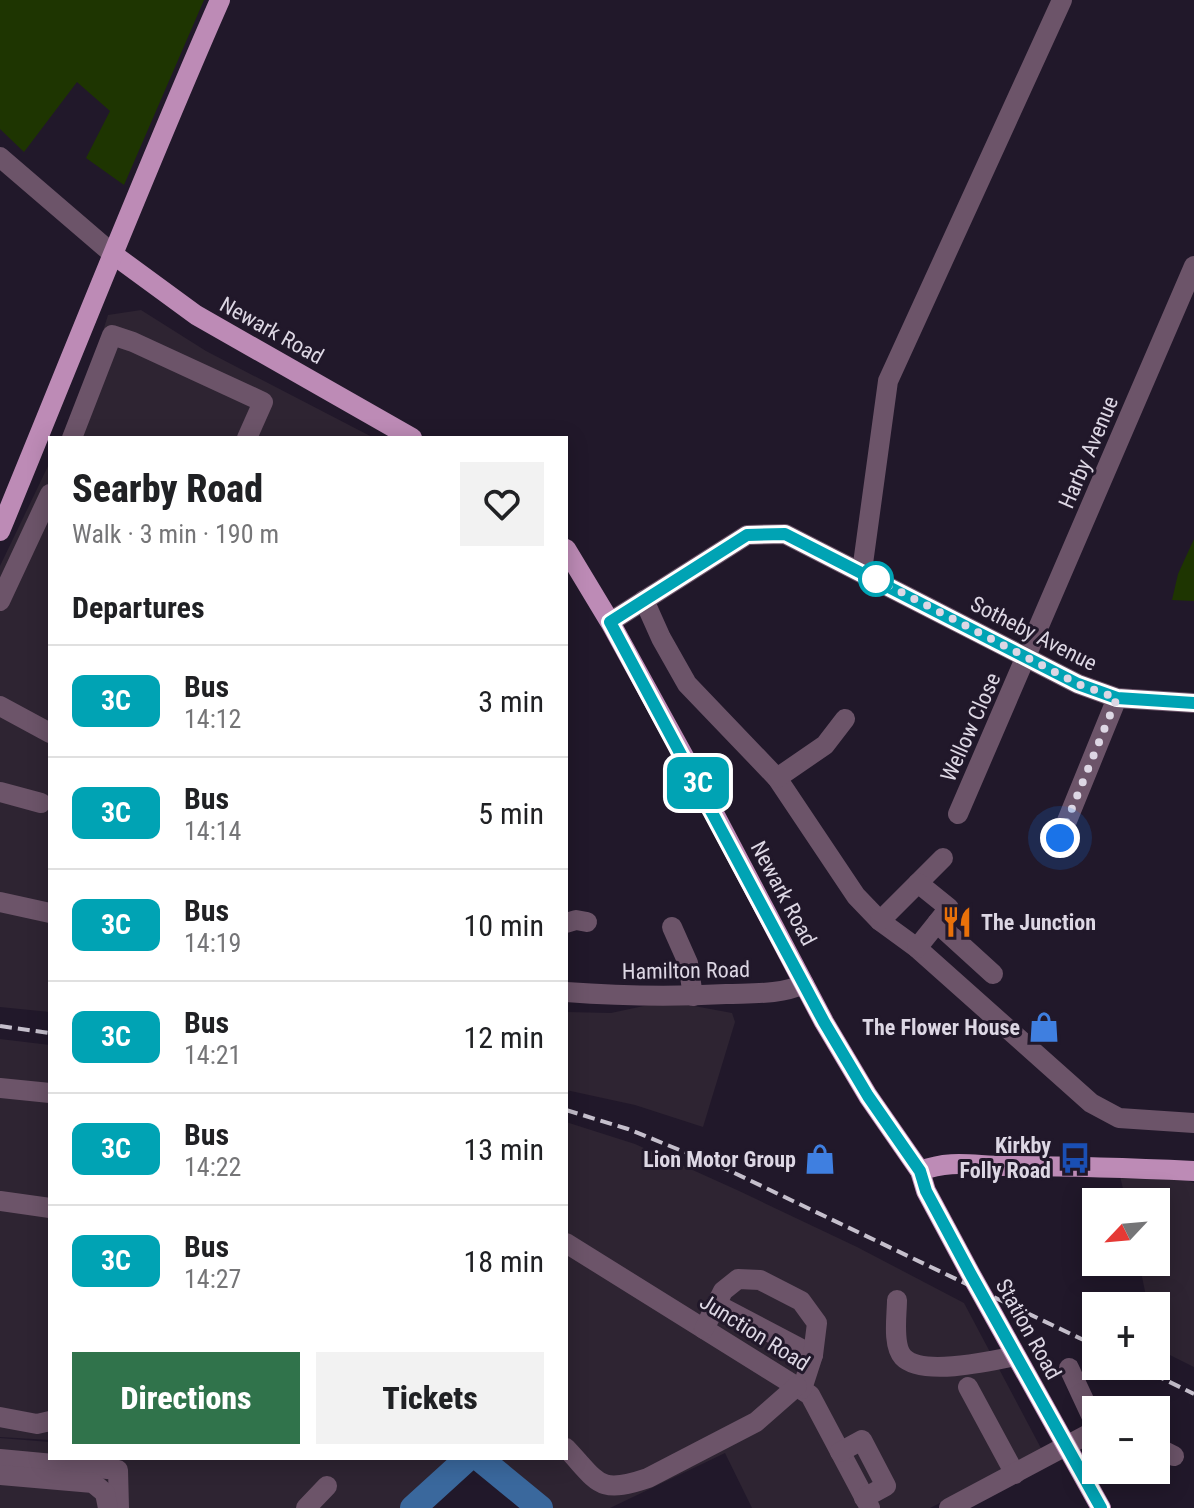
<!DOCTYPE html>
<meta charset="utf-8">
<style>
body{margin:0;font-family:"Roboto Condensed",sans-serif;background:#f2f2f2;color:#202124;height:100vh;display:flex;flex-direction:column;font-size:30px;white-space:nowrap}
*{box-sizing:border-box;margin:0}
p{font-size:26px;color:#757577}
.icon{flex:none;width:44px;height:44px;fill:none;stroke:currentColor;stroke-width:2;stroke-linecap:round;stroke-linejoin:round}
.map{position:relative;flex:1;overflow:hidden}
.panel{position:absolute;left:48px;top:436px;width:520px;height:1024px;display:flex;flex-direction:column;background:#fff;border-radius:0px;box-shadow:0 4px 20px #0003}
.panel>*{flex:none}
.badge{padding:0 16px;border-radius:12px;font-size:28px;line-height:52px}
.needle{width:52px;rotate:244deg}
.fabs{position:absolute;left:1082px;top:1188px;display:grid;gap:16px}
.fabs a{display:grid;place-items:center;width:88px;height:88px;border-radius:0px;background:#fff;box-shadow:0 4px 20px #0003;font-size:40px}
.you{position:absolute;width:40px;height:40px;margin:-20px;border:6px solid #fff;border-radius:50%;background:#1a73e8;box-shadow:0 0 0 12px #1a73e833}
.map>.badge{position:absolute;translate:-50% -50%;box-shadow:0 0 0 4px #fff}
h2{padding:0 24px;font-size:30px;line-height:72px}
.round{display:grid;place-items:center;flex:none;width:84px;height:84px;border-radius:0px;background:#f2f2f2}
.headline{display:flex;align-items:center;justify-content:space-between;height:136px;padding:0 24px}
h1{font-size:38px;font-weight:800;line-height:60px}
.cta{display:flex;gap:16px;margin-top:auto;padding:16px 24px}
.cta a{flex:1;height:92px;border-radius:0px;background:#30734b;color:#fff;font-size:32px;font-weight:800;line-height:92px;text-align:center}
.cta a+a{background:#f2f2f2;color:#202124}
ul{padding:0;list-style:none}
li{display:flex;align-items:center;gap:24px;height:112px;padding:0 24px;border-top:2px solid #e0e0e0}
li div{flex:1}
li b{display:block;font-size:30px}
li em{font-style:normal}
li .badge{min-width:88px;font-weight:700;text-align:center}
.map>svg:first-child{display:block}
.industrial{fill:#2e2432}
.green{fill:#1e3501}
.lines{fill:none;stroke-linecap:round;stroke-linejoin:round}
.river{stroke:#3a689d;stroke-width:26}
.minor{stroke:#6c5469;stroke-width:20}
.major{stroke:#bd8bb6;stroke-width:20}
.rail{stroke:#c5bfcc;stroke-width:4;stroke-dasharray:12 6;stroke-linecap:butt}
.line-casing{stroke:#fff;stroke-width:18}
.line{stroke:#00a3b4;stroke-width:12}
.walk{stroke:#ddd7e4;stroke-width:8;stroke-dasharray:0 14.4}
.stop-dot{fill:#fff;stroke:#00a3b4;stroke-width:4}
.labels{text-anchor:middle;stroke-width:6;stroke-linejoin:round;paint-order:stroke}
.street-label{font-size:22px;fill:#ddd7e4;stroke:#21182a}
.poi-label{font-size:22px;font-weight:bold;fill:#ddd7e4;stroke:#21182a;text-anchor:end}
</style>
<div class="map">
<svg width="1194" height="1508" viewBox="0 0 1194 1508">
<rect width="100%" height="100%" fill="#21182a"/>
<g class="industrial">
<polygon points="141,310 206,351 374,438 61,438 85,389 108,315"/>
<polygon points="50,462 50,1012 0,1007 0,566"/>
<polygon points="667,1001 732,1013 735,1022 703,1127 635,1105 566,1090 566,1012 611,1013"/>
<polygon points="0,1039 50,1045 50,1440 0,1437"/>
<polygon points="566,1122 635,1144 737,1190 857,1247 964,1303 1043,1452 930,1508 752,1508 725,1453 610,1508 547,1508 487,1458 566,1458"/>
<polygon points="1120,1176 1184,1179 1194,1183 1194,1367 1156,1348 1156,1306 1148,1306 1139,1262 1156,1262 1156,1202 1126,1202"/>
<polygon points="0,1438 50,1442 50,1458 452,1458 403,1508 0,1508"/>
</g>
<g class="green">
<polygon points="0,0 204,0 124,185 86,158 110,111 77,82 24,152 0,129"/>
<polygon points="1194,539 1194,601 1172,600 1178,574"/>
</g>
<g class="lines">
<g class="river">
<polyline points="479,1458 540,1508"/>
<polyline points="413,1508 468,1458"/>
</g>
<g class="minor">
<polyline points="0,157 114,255"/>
<polyline points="72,438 112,335 133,342 263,402 247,438"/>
<polyline points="862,571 888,381 1062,0"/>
<polyline points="644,600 661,638 687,684 777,778 856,896 880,921 917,948 1091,1103 1119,1118 1194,1123"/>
<polyline points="0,601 50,494"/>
<polyline points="610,622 747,535 785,534 1078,684 1117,698 1194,703"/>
<polyline points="0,706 50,733"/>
<polyline points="777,778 825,745 845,719"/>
<polyline points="0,792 41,803"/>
<polyline points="958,814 1194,266"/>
<polyline points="1060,838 1117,698"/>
<polyline points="0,902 50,913"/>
<polyline points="880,921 943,858"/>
<polyline points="566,923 576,920 587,922"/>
<polyline points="937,923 993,974"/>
<polyline points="672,927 688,963 693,996"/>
<polyline points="917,948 949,908 918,883"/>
<path d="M 566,992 C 620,996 672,997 726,994 C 753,993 780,995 804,984"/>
<polyline points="0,1088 50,1093"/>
<polyline points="0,1201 50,1208"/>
<polyline points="566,1243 810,1395 870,1508"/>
<path d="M 897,1300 C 897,1315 892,1345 903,1357 C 922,1377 992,1361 1016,1356"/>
<polyline points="716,1304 813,1355"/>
<polyline points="704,1329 723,1291 738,1279 760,1280 801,1301 817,1323 813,1355 802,1389"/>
<polyline points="1069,1368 1096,1426"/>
<polyline points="968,1387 1015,1474"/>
<polyline points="0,1417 37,1424 50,1421"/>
<polyline points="1156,1447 1174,1456"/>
<path d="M 566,1448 C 599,1483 598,1495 648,1478 L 756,1422 L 797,1386"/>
<polyline points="840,1452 862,1440 886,1486 864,1498"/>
<polyline points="0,1459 118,1470 119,1508"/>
<polyline points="0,1475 93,1483 105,1493 108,1508"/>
<polyline points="306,1508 327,1486"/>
<polyline points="949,1508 1096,1430"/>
</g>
<g class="major">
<polyline points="114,255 196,315 412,438"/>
<path d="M 0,531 C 73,354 143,175 220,0"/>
<polyline points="566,549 610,622 687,762 824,1022 868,1096 920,1171 926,1191 970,1273 1101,1508"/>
<path d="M 920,1171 C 952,1159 974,1166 1006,1166 C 1069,1166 1131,1168 1194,1171"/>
</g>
<g class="rail">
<polyline points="0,1026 50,1033"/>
<polyline points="566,1110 628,1129 724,1168 1096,1346"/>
<polyline points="1137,1366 1194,1394"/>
</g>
</g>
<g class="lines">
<defs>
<polyline id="line" points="1101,1508 970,1273 926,1191 920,1171 868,1096 824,1022 610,622 747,535 785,534 1078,684 1117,698 1194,703"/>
</defs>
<use href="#line" class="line-casing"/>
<use href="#line" class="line"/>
<polyline class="walk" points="876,579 1078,684 1117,698 1060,838"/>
</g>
<defs>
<symbol id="restaurant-bare" viewBox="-9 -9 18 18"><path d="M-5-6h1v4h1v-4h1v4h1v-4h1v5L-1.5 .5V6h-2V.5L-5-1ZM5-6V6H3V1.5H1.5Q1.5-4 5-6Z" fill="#e8710a" stroke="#21182a" stroke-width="2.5" paint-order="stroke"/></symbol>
<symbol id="shop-bare" viewBox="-9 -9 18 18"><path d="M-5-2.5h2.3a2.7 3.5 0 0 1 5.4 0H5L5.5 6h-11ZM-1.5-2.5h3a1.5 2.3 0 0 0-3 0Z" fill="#3f7fe0" stroke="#21182a" stroke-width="2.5" paint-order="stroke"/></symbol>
<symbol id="bus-bare" viewBox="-9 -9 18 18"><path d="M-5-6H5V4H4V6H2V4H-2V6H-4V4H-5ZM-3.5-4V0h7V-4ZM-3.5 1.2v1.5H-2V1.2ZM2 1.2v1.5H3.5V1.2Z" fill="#1a4fb4" stroke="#21182a" stroke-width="2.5" paint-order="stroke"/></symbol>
</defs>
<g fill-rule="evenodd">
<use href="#restaurant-bare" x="935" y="900" width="44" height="44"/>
<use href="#shop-bare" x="1022" y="1005" width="44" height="44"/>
<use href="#bus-bare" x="1053" y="1136" width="44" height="44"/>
<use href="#shop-bare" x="798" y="1137" width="44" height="44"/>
</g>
<circle class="stop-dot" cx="876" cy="579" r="16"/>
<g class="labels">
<g class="street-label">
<text transform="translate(272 330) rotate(29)" y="8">Newark Road</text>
<text transform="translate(1088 452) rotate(-67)" y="8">Harby Avenue</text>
<text transform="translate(1034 633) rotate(27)" y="8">Sotheby Avenue</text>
<text transform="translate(970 727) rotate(-66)" y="8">Wellow Close</text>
<text transform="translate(784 893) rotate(62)" y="8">Newark Road</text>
<text transform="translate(686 970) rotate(-1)" y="8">Hamilton Road</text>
<text transform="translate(1029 1329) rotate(61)" y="8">Station Road</text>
<text transform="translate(755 1332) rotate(32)" y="8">Junction Road</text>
</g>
<g class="poi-label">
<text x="981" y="930" text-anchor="start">The Junction</text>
<text x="1020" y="1035">The Flower House</text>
<text x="1051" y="1153">Kirkby<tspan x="1051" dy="25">Folly Road</tspan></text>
<text x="796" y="1167">Lion Motor Group</text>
</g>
</g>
</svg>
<div class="fabs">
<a><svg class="needle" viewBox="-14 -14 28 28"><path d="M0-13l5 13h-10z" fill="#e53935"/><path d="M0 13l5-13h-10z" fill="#757577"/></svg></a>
<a>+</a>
<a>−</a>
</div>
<div class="you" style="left:1060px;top:838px"></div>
<b class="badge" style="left:698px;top:783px;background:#00a3b4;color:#fff">3C</b>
<section class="panel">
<div class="headline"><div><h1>Searby Road</h1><p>Walk · 3 min · 190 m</p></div><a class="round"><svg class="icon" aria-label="heart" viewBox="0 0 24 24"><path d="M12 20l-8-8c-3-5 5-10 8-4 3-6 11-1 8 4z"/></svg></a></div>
<h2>Departures</h2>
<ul>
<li><span class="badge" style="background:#00a3b4;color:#fff">3C</span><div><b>Bus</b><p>14:12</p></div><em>3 min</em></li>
<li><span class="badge" style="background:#00a3b4;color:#fff">3C</span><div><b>Bus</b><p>14:14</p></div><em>5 min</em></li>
<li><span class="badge" style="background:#00a3b4;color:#fff">3C</span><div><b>Bus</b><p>14:19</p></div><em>10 min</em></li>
<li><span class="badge" style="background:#00a3b4;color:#fff">3C</span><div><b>Bus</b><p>14:21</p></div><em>12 min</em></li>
<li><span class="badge" style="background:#00a3b4;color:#fff">3C</span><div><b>Bus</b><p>14:22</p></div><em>13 min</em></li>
<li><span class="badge" style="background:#00a3b4;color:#fff">3C</span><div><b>Bus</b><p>14:27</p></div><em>18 min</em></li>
</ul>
<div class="cta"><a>Directions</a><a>Tickets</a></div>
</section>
</div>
